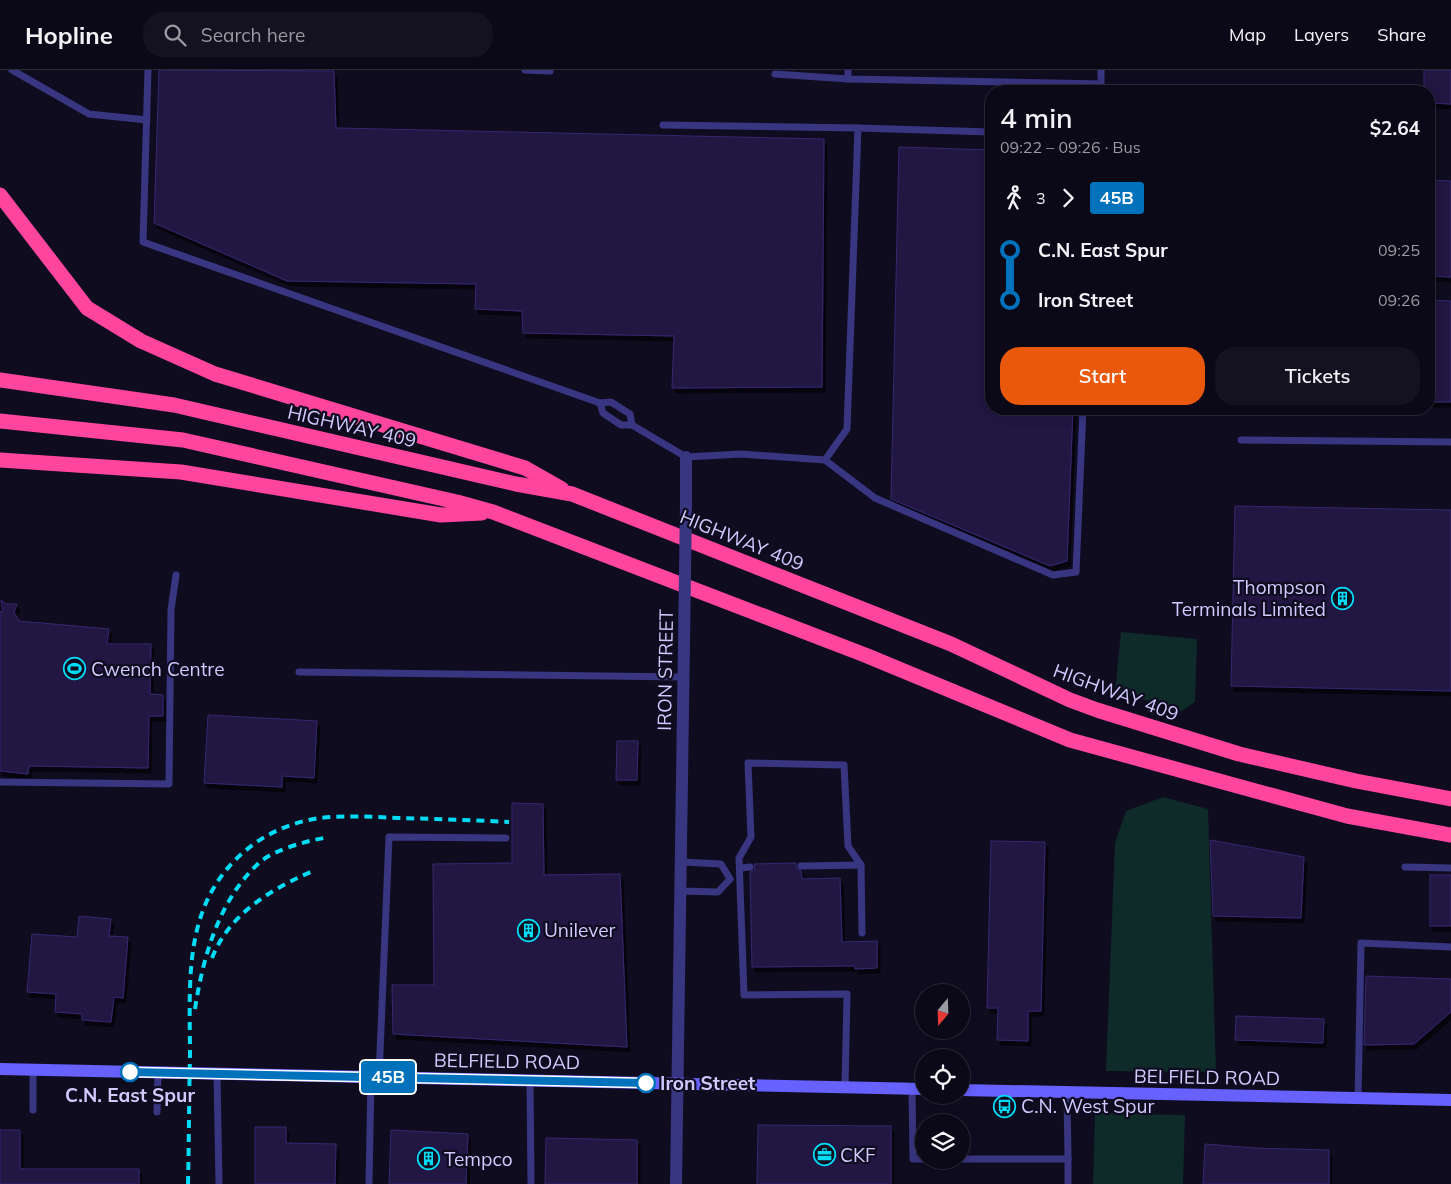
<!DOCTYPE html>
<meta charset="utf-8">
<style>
body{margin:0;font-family:Mulish,sans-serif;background:#141221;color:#f1f3f6;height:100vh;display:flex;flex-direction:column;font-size:19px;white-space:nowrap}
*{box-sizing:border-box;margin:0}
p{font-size:16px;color:#9a9aa2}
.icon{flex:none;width:28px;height:28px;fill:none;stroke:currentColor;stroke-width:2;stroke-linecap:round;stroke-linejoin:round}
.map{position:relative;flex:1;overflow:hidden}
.side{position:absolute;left:985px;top:15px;width:450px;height:330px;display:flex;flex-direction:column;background:#0b0918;border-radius:20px;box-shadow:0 2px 12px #0003,0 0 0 1px #2b2a37}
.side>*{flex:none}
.badge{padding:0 10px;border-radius:4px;font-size:18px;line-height:32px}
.needle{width:32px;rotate:199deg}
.tools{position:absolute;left:915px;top:914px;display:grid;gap:10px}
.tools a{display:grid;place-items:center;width:55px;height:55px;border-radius:50%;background:#0b0918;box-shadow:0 2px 12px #0003,0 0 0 1px #2b2a37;font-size:25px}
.map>.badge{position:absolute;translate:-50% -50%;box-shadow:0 0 0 2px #fff}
.legs{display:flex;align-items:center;gap:8px;height:55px;padding:0 15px;font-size:16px}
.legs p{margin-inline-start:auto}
.headline{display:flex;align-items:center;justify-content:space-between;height:85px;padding:0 15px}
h1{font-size:28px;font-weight:600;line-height:38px}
.cta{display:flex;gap:10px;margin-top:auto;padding:10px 15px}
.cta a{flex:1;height:58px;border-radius:20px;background:#ea580c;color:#fff;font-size:20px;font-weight:600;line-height:58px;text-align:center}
.cta a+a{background:#141221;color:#f1f3f6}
ul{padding:0 15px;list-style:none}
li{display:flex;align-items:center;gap:18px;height:50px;font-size:19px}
li i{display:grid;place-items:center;width:8px;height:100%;margin:0 6px;background:currentColor}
li i::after{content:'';width:12px;height:12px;margin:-6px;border:4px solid;border-radius:50%;background:#0b0918}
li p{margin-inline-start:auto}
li:first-child i{background:linear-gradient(#0000 50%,currentColor 0)}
li:last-child i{background:linear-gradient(currentColor 50%,#0000 0)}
header{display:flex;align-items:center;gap:30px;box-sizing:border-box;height:70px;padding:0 25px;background:#0b0918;border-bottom:1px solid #2b2a37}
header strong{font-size:24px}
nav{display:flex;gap:28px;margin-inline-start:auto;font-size:18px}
.search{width:350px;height:45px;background:#141221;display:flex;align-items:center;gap:12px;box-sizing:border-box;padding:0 18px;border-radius:20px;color:#9a9aa2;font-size:19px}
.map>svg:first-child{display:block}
.green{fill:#0e2a29}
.building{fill:#201742;stroke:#36286f;filter:url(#shadow)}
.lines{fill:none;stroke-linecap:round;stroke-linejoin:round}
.service{stroke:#383581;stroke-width:7}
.minor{stroke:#383581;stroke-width:12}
.secondary{stroke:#6661ff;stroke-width:12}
.motorway{stroke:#ff459e;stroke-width:15}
.rail{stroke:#00dcf5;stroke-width:4;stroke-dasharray:8 6;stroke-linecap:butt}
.minor-bridge{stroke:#383581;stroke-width:12}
.line-1-casing{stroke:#fff;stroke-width:11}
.line-1{stroke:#0072bc;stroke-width:8}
.stop-1-dot{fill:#fff;stroke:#0072bc;stroke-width:2.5}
.labels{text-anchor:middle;stroke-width:4.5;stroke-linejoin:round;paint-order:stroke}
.street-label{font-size:19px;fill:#d1caff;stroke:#0f0c20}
.poi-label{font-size:19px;fill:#d1caff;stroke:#0f0c20;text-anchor:start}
.stop-label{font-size:19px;font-weight:bold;fill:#d1caff;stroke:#0f0c20;text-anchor:start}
</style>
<header>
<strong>Hopline</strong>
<div class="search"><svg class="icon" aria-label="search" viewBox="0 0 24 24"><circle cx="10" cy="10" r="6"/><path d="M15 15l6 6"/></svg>Search here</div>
<nav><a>Map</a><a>Layers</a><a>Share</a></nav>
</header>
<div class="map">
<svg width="1451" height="1114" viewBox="0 0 1451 1114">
<defs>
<filter id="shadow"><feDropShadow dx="3" dy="5" stdDeviation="0" flood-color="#0009"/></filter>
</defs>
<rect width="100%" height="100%" fill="#0f0c20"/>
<g class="green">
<polygon points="1121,562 1197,569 1195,632 1182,641 1115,621"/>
<polygon points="1163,727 1208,739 1216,1002 1106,1001 1115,773 1126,741"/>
<polygon points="1095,1043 1185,1045 1183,1114 1093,1114"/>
</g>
<g class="building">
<polygon points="159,0 334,1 336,58 824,69 822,317 672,318 674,266 523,263 522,241 475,239 476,214 287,211 154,153"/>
<polygon points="1424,0 1451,0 1451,34 1429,33 1429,21 1424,21"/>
<polygon points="899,77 991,80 991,339 1073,339 1067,491 1050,496 891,429"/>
<polygon points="1429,110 1451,111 1451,207 1429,206"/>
<polygon points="1429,230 1451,231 1451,332 1429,332"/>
<polygon points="1235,436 1451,440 1451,621 1231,616"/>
<polygon points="1,530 6,534 17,534 14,542 19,551 109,559 107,574 151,574 150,624 163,625 163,646 149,646 148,698 29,696 28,704 0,701 0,542 3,541"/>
<polygon points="208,645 317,651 314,708 282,706 282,717 204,713"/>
<polygon points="617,671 638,671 637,710 616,710"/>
<polygon points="512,733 543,734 544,805 620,804 627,977 393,964 392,915 434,915 433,794 512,793"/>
<polygon points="1210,770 1304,787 1301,848 1213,846"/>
<polygon points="991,771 1045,772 1041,941 1028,941 1028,971 997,970 998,938 987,938"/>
<polygon points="796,793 797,799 801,801 802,809 840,808 842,872 877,871 877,898 855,899 855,896 752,897 750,802 755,800 754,794"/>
<rect x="1430" y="805" width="21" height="51"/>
<polygon points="79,846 111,849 109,866 128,867 123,928 114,927 111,952 82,950 82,944 55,942 56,924 27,922 32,864 77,867"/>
<polygon points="1366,906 1451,909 1451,942 1414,974 1364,975"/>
<polygon points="1236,946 1324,949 1323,973 1235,970"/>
<polygon points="758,1055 891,1056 891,1114 757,1114"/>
<polygon points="255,1057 286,1057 286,1073 336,1074 335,1114 255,1114"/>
<polygon points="0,1060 20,1060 20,1099 139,1099 139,1114 0,1114"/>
<polygon points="391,1060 468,1064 466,1114 389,1114"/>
<polygon points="546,1068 637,1070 637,1114 545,1114"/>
<polygon points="1205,1074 1254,1078 1329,1080 1329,1114 1203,1114"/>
</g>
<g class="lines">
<g class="service">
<polyline points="12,0 89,44 147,50"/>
<polyline points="148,0 143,172 600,333 611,332 630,344 632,355"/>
<polyline points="525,0 550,1"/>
<polyline points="848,0 848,9 1101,14 1101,0"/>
<polyline points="775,4 848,9"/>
<polyline points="858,58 991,62"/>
<polyline points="600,333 603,343 621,355 632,355 686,387 741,384 825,390 847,359 858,58 663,55"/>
<polyline points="1241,370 1451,372"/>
<polyline points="825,390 875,428 1053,505 1076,502 1083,339"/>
<polyline points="299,602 684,607"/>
<polyline points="0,712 169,714 171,540 176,505"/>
<polyline points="682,792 721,794 730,809"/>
<polyline points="801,796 861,795"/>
<polyline points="1405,797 1451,798"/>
<polyline points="740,798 750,797"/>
<polyline points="681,821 718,822 730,809"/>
<polyline points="217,1004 219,1114"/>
<polyline points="379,1007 389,767 506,768"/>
<polyline points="530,1010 531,1114"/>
<polyline points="845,1017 847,924 744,925 739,788 751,767 748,693 844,695 848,776 861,795 862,863"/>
<polyline points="912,1019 913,1089 924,1089"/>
<polyline points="1358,1029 1361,873 1451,877"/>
<polyline points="33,1040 33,1000"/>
<polyline points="157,1042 158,1002"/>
<polyline points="961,1089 1068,1089 1067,1023"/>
<polyline points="1068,1089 1068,1114"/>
<polyline points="369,1114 371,1007"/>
</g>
<g class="minor">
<polyline points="686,433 686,387"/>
<polyline points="676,1114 684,573"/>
</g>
<g class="secondary">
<polyline points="0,999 924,1019"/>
<polyline points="961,1020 1451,1030"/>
</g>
<g class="motorway">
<polyline points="0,125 87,238 141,271 215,304 525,398 562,419"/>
<polyline points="0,310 174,335 516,414 572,424 951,574 1070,630 1097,640 1239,684 1356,711 1451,729"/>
<polyline points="0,351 183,370 457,432 493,442 865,585 1070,670 1347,746 1451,765"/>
<polyline points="0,390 181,402 441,445 482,443"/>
</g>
<g class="rail">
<path d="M 212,888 C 229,844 271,819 313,801"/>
<path d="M 195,939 C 203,887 219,829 260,792 C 274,780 306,771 324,768"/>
<path d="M 188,1114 C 189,1071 189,1028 190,985 C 190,911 182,834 245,781 C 266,763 292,752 320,748 C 346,745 373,747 400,748 C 436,749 473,750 509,752"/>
</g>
<polyline class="minor-bridge" points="684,573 686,433"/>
</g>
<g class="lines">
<defs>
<polyline id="line-1" points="130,1002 646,1013"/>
</defs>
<use href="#line-1" class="line-1-casing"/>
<use href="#line-1" class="line-1"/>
</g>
<defs>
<symbol id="building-ring" viewBox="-11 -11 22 22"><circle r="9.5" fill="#0f0c20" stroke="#00dcf5" stroke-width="1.5"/><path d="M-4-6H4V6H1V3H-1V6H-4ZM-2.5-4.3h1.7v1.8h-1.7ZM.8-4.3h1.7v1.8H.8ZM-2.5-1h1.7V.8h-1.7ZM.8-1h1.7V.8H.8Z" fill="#00dcf5"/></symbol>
<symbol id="stadium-ring" viewBox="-11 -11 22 22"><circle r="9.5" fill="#0f0c20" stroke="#00dcf5" stroke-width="1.5"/><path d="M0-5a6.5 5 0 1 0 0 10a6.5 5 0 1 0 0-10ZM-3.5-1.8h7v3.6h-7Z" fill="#00dcf5"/></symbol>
<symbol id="bus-ring" viewBox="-11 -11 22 22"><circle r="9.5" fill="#0f0c20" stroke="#00dcf5" stroke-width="1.5"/><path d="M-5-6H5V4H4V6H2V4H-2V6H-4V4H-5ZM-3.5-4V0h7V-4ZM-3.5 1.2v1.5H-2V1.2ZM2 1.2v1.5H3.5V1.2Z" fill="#00dcf5"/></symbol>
<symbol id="office-ring" viewBox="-11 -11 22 22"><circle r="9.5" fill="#0f0c20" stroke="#00dcf5" stroke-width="1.5"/><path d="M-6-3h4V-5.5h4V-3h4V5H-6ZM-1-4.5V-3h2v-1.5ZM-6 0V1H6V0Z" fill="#00dcf5"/></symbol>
</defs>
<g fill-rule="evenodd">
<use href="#building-ring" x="1330" y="516" width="25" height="25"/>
<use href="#stadium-ring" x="62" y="586" width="25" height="25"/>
<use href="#building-ring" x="516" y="848" width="25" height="25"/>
<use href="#bus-ring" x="992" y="1024" width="25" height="25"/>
<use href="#office-ring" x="812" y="1072" width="25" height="25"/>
<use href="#building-ring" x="416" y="1076" width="25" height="25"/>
</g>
<g class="stop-1-dot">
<circle cx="130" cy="1002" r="9"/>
<circle cx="646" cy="1013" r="9"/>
</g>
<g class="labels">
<g class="street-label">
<text transform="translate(352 356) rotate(13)" y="7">HIGHWAY 409</text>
<text transform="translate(742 470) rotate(22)" y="7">HIGHWAY 409</text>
<text transform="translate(665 600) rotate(-89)" y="7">IRON STREET</text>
<text transform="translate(1116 622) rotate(20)" y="7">HIGHWAY 409</text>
<text transform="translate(507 991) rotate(1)" y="7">BELFIELD ROAD</text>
<text transform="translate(1207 1007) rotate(1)" y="7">BELFIELD ROAD</text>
</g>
<g class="poi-label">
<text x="1326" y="524" text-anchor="end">Thompson<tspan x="1326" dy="22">Terminals Limited</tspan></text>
<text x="91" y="606">Cwench Centre</text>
<text x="544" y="867">Unilever</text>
<text x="1021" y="1043">C.N. West Spur</text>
<text x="840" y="1092">CKF</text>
<text x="444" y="1096">Tempco</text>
</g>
<g class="stop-label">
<text x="660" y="1020">Iron Street</text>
<text x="130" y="1032" text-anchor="middle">C.N. East Spur</text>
</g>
</g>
</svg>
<div class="tools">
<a><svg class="needle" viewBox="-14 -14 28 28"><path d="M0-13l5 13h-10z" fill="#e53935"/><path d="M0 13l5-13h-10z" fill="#9a9aa2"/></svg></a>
<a><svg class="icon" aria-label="locate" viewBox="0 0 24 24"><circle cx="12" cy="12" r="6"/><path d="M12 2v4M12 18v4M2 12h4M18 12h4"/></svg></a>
<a><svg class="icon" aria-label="layers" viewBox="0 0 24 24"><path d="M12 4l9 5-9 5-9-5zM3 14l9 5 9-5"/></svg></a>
</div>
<b class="badge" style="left:388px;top:1007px;background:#0072bc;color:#fff">45B</b>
<section class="side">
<div class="headline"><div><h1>4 min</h1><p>09:22 – 09:26 · Bus</p></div><b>$2.64</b></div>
<div class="legs"><svg class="icon" aria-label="walk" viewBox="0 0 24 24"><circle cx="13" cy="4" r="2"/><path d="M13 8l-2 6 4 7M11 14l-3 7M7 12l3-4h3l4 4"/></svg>3<svg class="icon" aria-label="forward" viewBox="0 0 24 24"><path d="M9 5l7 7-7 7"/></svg><b class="badge" style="background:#0072bc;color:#fff">45B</b></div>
<ul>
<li><i style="color:#0072bc"></i><b>C.N. East Spur</b><p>09:25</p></li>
<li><i style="color:#0072bc"></i><b>Iron Street</b><p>09:26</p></li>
</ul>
<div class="cta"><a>Start</a><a>Tickets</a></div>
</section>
</div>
